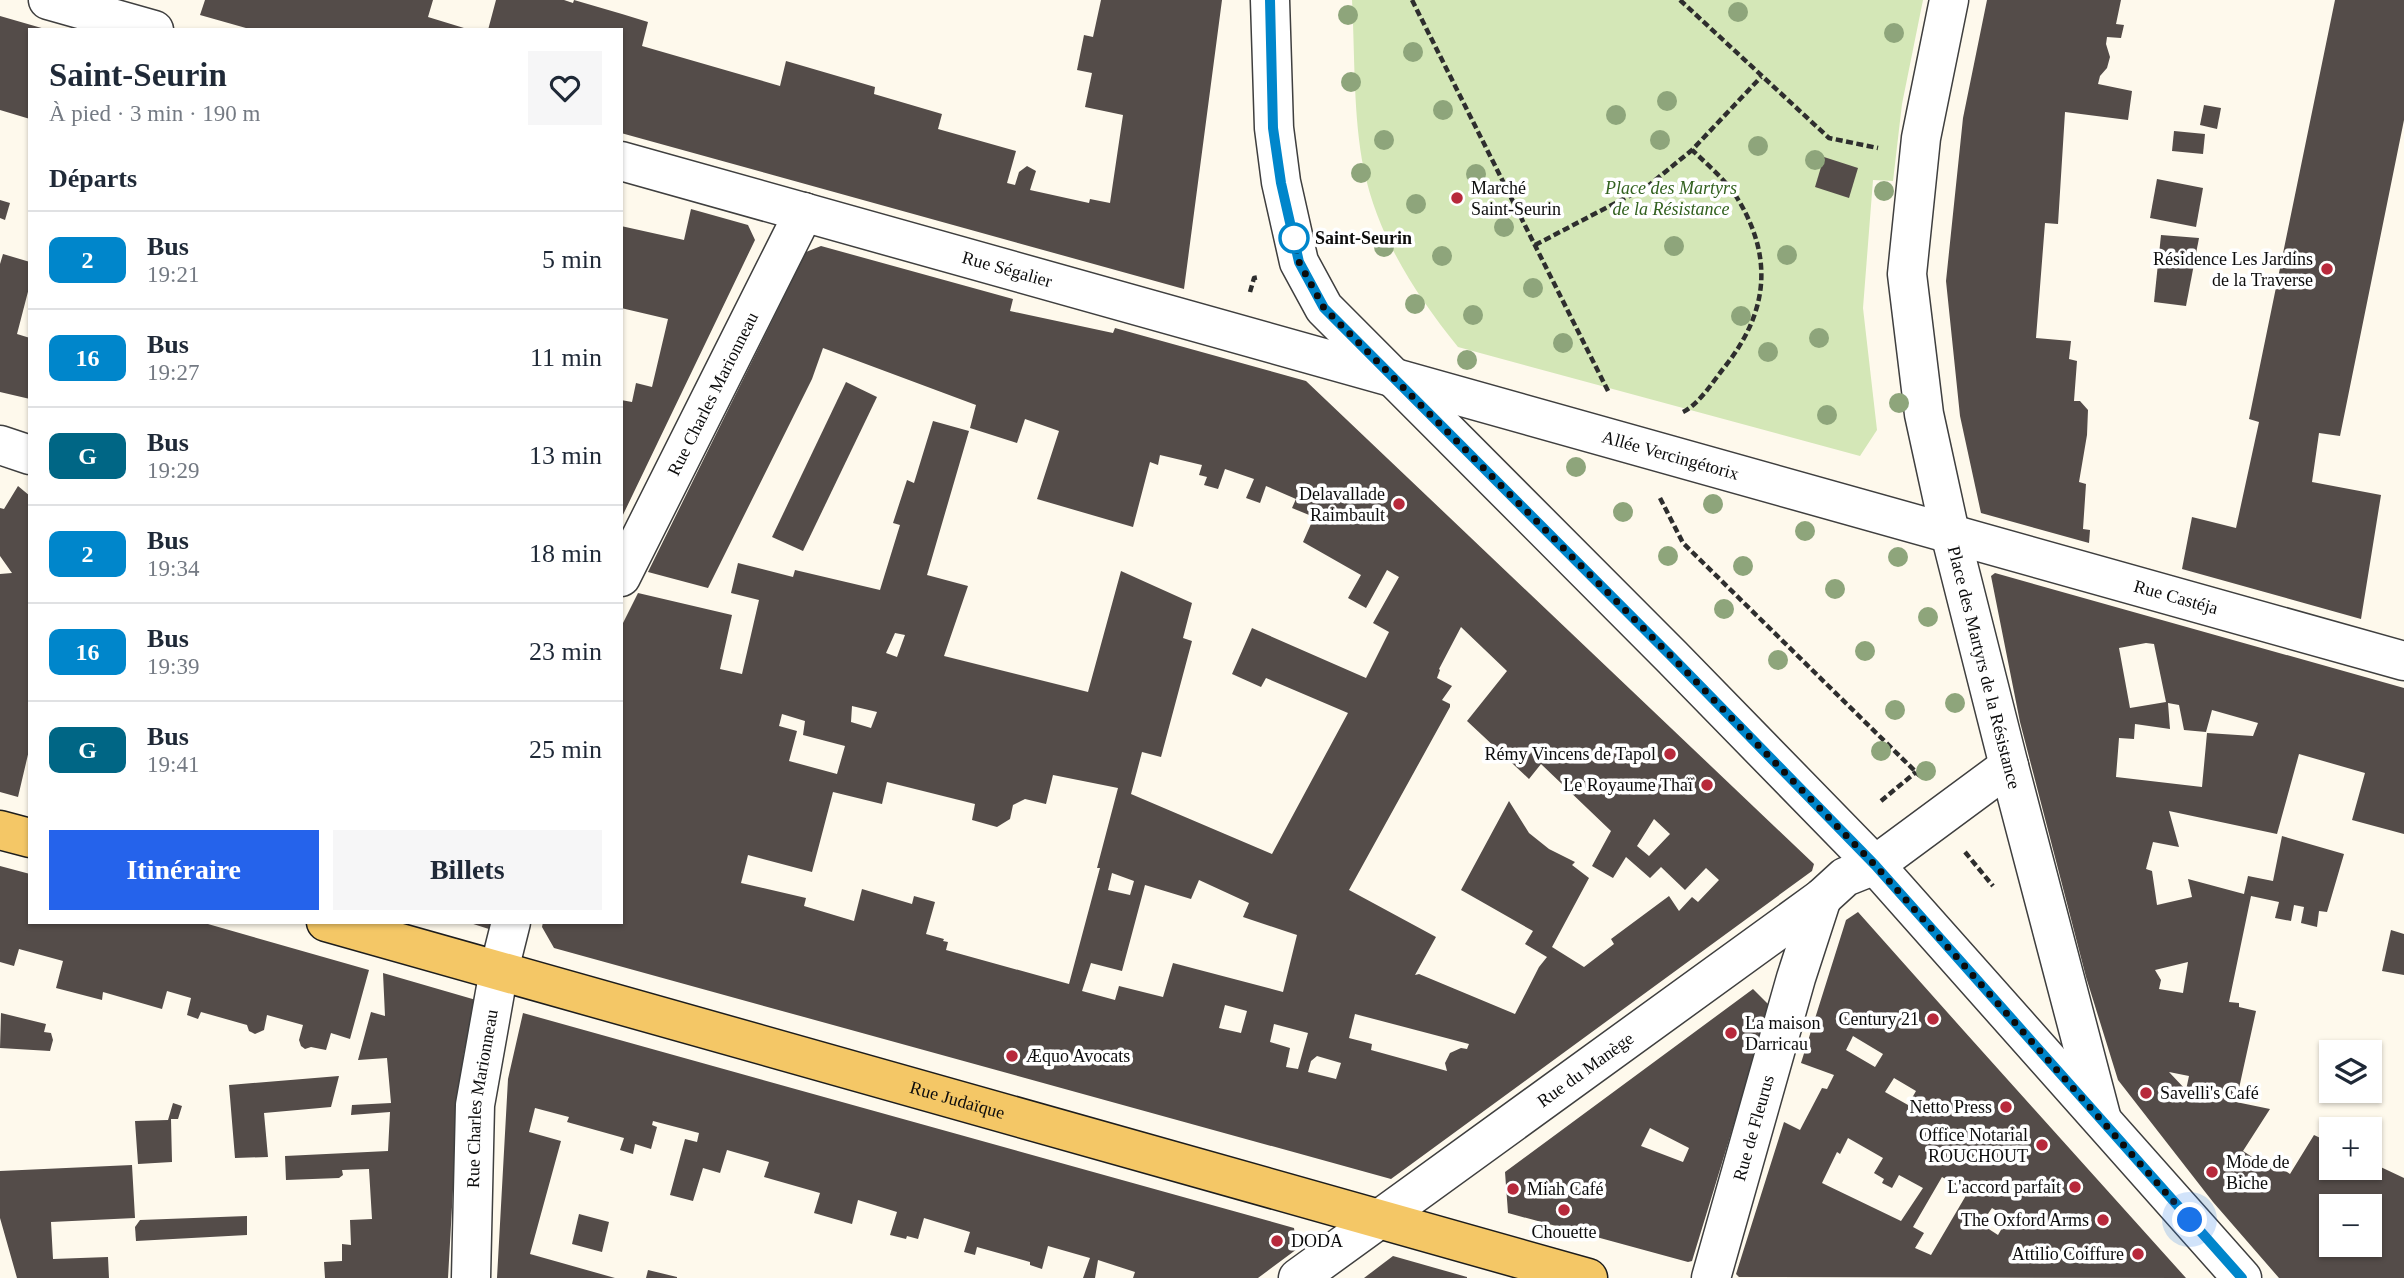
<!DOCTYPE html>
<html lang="fr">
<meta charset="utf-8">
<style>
body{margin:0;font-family:Georgia,serif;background:#f6f6f7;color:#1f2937;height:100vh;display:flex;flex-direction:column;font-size:26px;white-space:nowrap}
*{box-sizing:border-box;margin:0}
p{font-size:23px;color:#747a83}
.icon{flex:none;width:38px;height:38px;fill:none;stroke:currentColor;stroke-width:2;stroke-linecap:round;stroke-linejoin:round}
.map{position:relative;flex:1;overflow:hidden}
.drawer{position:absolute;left:28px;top:28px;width:595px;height:896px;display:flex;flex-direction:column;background:#fff;border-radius:0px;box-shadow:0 2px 5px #0004}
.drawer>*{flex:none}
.badge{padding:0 14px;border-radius:10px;font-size:24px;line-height:46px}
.controls{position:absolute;left:2319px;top:1040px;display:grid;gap:14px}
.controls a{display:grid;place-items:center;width:63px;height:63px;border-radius:0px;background:#fff;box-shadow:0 2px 5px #0004;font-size:35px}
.you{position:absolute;width:35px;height:35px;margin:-18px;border:5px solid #fff;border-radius:50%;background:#1a73e8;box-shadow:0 0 0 10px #1a73e833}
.map>.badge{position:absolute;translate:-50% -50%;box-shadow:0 0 0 4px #fff}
h2{padding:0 21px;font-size:26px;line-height:63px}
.round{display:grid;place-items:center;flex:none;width:74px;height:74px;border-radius:0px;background:#f6f6f7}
.overview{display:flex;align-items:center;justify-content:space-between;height:119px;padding:0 21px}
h1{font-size:33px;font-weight:700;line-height:52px}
.primary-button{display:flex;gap:14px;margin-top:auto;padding:14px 21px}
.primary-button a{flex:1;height:80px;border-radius:0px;background:#2563eb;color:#fff;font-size:28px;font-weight:700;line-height:80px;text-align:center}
.primary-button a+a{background:#f6f6f7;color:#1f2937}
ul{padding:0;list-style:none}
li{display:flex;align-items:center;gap:21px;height:98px;padding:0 21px;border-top:2px solid #e0e1e3}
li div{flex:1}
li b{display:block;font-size:26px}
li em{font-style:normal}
li .badge{min-width:77px;font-weight:700;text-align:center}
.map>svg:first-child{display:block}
.green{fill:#d4e7b7}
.building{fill:#544c49;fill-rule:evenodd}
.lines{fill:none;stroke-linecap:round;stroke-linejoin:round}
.minor-casing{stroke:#3f3f3f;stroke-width:41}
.major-casing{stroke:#1d1d1d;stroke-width:41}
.path{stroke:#2e2e2e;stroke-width:4.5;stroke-dasharray:7 3.5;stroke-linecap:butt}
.minor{stroke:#fff;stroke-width:38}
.major{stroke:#f4c766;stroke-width:38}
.tree{fill:#8ea57b}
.line-casing{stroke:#fff;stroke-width:16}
.line{stroke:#0086cb;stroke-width:10}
.walk{stroke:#0c0c0c;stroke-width:7;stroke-dasharray:0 12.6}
.poi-dot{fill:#b7293b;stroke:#fff;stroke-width:2.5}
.stop-dot{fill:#fff;stroke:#0086cb;stroke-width:3.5}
.labels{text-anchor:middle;stroke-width:7;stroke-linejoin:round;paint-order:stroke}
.poi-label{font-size:18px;fill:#0c0c0c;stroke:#fff;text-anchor:end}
.park-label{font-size:18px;font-style:italic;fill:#32611f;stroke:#fff}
.stop-label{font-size:18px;font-weight:bold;fill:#0c0c0c;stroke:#fff;text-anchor:start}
.street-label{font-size:18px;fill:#0c0c0c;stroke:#fff}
</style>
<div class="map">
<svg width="2404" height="1278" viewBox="0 0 2404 1278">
<rect width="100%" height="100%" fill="#fef9ec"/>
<path class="green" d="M 1352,0 L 1923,0 L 1902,104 L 1893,181 L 1873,180 L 1863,308 L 1877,430 L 1860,456 L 1458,347 C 1416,295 1378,237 1364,170 C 1353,117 1355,54 1352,0 Z"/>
<g class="building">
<polygon points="205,0 433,0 428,17 464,28 463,30 253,30 200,15"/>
<polygon points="496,0 564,0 573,3 574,0 622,14 648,22 642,46 780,86 786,61 875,87 874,94 942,114 938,129 1016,151 1007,183 1015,185 1019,172 1027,166 1036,171 1030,190 1089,203 1090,199 1110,203 1123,115 1085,107 1092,73 1077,70 1084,35 1093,37 1101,0 1222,0 1184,289 621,133 621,30 488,30"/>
<polygon points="1987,0 2121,0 2116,24 2124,25 2121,38 2107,37 2106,44 2110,57 2107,68 2100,76 2098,84 2132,91 2128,120 2065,112 2058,224 2045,223 2036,338 2071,341 2069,359 2077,361 2074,401 2080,401 2088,410 2087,435 2079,482 2086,484 2083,529 2090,530 2089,543 1981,513 1960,416 1946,281 1963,118"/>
<polygon points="2335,0 2404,0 2404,120 2340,436 2319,433 2312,482 2381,495 2361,619 2182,569 2192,517 2236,528 2259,422 2249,419"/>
<polygon points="0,16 45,29 30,30 30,119 0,110"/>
<polygon points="2204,105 2221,108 2217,129 2200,125"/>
<polygon points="2174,131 2205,134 2203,154 2172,151"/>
<polygon points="1824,157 1858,168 1849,198 1815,187"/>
<polygon points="2157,179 2203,188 2196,227 2150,218"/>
<polygon points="0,200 10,203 5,220 0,218"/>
<polygon points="691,209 748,225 755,240 621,519 621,400 632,402 636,383 652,387 668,319 621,308 621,226 684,240"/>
<polygon points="2161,235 2199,238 2186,306 2154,302"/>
<path d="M 821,246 L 1013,299 L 1010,311 L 1113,333 L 1115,328 L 1306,381 L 1814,864 L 1812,871 L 1391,1179 L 554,948 L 542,927 L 543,922 L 621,922 L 621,627 L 638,593 L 732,615 L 720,669 L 742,674 L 759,600 L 731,593 L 738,563 L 793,577 L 795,570 L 880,590 L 900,525 L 893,523 L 907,480 L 914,483 L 933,421 L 969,431 L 927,575 L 968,586 L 944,656 L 1088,692 L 1121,571 L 1192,603 L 1183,638 L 1192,641 L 1161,757 L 1142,752 L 1131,794 L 1272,854 L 1348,713 L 1266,678 L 1261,687 L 1232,674 L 1252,628 L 1366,678 L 1389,632 L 1373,623 L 1399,577 L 1387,570 L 1366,608 L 1348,598 L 1361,575 L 1303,542 L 1314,517 L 1292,508 L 1296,499 L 1266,486 L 1260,503 L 1246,498 L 1254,479 L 1225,469 L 1218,489 L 1204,485 L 1207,477 L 1199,475 L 1202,465 L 1160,455 L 1158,465 L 1150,462 L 1133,527 L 1037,499 L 1059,431 L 1025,419 L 1017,443 L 970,428 L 976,405 L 823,348 L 812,379 L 708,588 L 648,572 L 806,252 ZM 1461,627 L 1507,671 L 1467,721 L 1529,779 L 1541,764 L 1611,831 L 1592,866 L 1613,878 L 1626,857 L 1650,878 L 1661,867 L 1685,890 L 1706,868 L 1719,880 L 1698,902 L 1692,897 L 1679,911 L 1669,896 L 1611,939 L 1614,944 L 1584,967 L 1552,947 L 1589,878 L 1572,865 L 1575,862 L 1549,849 L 1529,833 L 1509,801 L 1461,890 L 1533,931 L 1525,944 L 1547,957 L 1539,967 L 1515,1014 L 1419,974 L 1415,975 L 1436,937 L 1349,890 L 1450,707 L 1450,704 L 1442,700 L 1452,686 L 1437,678 L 1440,670 L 1439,669 ZM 895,633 L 905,635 L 897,657 L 886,653 ZM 852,706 L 877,712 L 871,728 L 851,722 ZM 782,714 L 805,721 L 803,735 L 845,746 L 837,774 L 789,761 L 797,731 L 779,726 ZM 1053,775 L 1118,788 L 1097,868 L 1100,868 L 1069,984 L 946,950 L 948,942 L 943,941 L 944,939 L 926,934 L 935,902 L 914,896 L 912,904 L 862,889 L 854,921 L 804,906 L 806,898 L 741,883 L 748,855 L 812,872 L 833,792 L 882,804 L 887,782 L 975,804 L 972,820 L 997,827 L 1010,819 L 1013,805 L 1025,799 L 1046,804 ZM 1654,819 L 1670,834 L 1649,856 L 1637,846 ZM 1112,873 L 1134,881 L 1130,895 L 1108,890 ZM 1199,880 L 1249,903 L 1243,917 L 1297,935 L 1283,992 L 1173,963 L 1163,997 L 1119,986 L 1115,1000 L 1082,991 L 1091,963 L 1122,971 L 1145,885 L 1191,899 ZM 1225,1005 L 1247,1011 L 1241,1033 L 1219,1028 ZM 1355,1014 L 1469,1044 L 1467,1049 L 1461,1048 L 1450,1053 L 1445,1063 L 1447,1071 L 1371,1050 L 1372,1044 L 1349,1038 ZM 1274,1024 L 1308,1033 L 1298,1069 L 1286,1067 L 1290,1048 L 1270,1042 ZM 1317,1056 L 1341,1063 L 1336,1079 L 1308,1072 L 1311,1061 Z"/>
<polygon points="3,254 30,262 30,284 17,334 30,338 30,399 0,392 0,264"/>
<polygon points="846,382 877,397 803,551 772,537"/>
<polygon points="18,486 30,496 30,746 18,797 0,792 0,574 12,573 0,556 0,508 4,509"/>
<path d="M 1995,573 L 2404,688 L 2404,834 L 2352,820 L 2365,773 L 2299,754 L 2277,834 L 2169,811 L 2179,847 L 2153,842 L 2146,869 L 2152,871 L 2157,905 L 2192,897 L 2188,879 L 2244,894 L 2248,876 L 2273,881 L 2282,836 L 2344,854 L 2327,912 L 2319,911 L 2317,927 L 2301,923 L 2304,907 L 2294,905 L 2291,921 L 2275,918 L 2279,902 L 2251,896 L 2229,1002 L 2239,1003 L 2239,1007 L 2256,1011 L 2236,1102 L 2270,1109 L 2243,1151 L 2266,1166 L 2270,1160 L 2290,1174 L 2314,1135 L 2331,1143 L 2331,1167 L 2370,1167 L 2370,1162 L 2404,1178 L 2404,1278 L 2279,1278 L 2213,1202 L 2118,1080 L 2086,977 L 2020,722 L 1991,576 ZM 2146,643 L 2154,644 L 2166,702 L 2130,708 L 2119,648 ZM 2168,703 L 2179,705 L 2184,730 L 2206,732 L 2212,710 L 2258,723 L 2253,736 L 2207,733 L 2202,787 L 2116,777 L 2119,738 L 2134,739 L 2135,724 L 2170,729 ZM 2188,962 L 2183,993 L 2159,989 L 2161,980 L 2155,970 ZM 2169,1072 L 2189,1076 L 2186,1090 ZM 2331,1206 L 2370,1206 L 2370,1244 L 2331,1244 Z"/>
<polygon points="0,866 30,874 30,922 201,922 369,970 350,1039 331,1033 326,1050 311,1047 305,1049 301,1046 299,1040 303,1025 267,1015 264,1030 255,1034 249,1031 247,1025 201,1012 198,1019 187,1015 191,998 167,991 162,1009 103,992 102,1000 56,988 63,961 19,949 14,966 0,962"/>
<path d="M 1858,912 L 1964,1031 L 2186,1278 L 1739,1277 L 1736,1274 L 1784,1122 L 1800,1130 L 1822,1088 L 1827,1089 L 1834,1075 L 1801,1063 L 1846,920 ZM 1853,1036 L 1883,1054 L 1875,1067 L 1846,1050 ZM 1894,1078 L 1916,1091 L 1908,1105 L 1885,1092 ZM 1848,1138 L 1883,1158 L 1874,1173 L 1884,1179 L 1882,1183 L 1892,1188 L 1899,1175 L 1923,1188 L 1901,1221 L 1822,1183 L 1837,1152 L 1840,1154 ZM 1942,1177 L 1968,1192 L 1931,1255 L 1915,1248 L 1924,1233 L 1913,1227 ZM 1992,1208 L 2008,1218 L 1998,1235 L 1981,1224 Z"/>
<polygon points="467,922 493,922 492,930"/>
<polygon points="2391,930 2404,934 2404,975 2382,971"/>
<polygon points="383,973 476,1000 464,1052 458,1101 448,1278 325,1278 324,1262 342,1261 342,1244 351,1245 350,1220 372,1219 369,1169 342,1170 343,1175 339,1178 286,1180 285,1156 388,1151 390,1112 351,1115 352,1105 391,1103 387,1058 358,1060 371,1012 385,1016"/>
<path d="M 1753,989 L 1770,1006 L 1692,1261 L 1688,1262 L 1508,1213 L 1505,1172 ZM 1650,1128 L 1689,1148 L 1683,1162 L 1641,1146 Z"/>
<polygon points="1,1013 46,1024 44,1032 51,1033 53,1040 50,1051 0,1048"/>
<polygon points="523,1013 1294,1228 1297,1249 1258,1278 1133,1278 1135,1272 1098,1260 1095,1278 1083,1278 1090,1258 1048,1246 1042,1269 1030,1265 1030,1262 977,1247 975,1255 964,1252 970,1232 924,1218 918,1239 907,1236 906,1239 890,1235 897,1212 858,1200 852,1224 814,1213 820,1193 764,1177 769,1162 727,1150 720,1173 703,1168 693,1201 670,1195 685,1139 697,1142 699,1133 653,1121 652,1125 657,1127 651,1149 635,1144 633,1154 620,1150 624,1138 567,1122 569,1117 535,1108 529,1132 561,1141 530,1254 615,1278 497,1278 508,1079"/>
<polygon points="339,1076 331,1107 264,1113 268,1157 235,1158 229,1085"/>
<polygon points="173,1103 182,1106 178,1119 171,1119 172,1162 138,1164 135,1121 168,1120"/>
<polygon points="132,1165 135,1218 51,1222 53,1259 108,1257 109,1278 17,1278 0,1218 0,1171"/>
<polygon points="579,1214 609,1222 602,1252 572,1244"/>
<polygon points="247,1216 247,1235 136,1241 135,1227 140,1220"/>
<polygon points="1393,1256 1467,1277 1467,1278 1364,1278"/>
<polygon points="648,1270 677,1277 677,1278 646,1278"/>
</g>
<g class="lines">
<defs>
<g id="minor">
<polyline points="48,0 154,30"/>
<polyline points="1270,0 1274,128 1281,182 1299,262 1324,308 1672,657 1875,865 2242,1278"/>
<path id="s1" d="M 1949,0 L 1921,138 L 1907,274 L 1924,414 L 1950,533 L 2009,766 L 2101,1116"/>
<path id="s2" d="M 621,161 L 2404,661"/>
<polyline points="0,445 30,455"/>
<path id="s3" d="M 621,577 L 804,212"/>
<path id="s4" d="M 471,1278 L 475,1105 L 499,970 L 511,922"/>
<path id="s5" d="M 1298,1278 L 1822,898 L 1845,877 L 1875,865 L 2009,766"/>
<path id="s6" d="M 1711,1278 L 1796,978 L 1822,898"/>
</g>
<g id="major">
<polyline points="0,830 30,838"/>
<path id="s7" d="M 326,922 L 1588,1278"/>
</g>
</defs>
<use href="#minor" class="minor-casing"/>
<use href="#major" class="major-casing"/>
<g class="path">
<polyline points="1412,0 1609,393"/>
<polyline points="1680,0 1829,138 1878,148"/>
<polyline points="1535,245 1648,186 1692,150 1761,77"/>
<polyline points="1250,292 1254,278 1259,277"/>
<path d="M 1683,412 C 1699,404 1712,383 1723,369 C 1766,316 1775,262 1739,201 C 1728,182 1708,165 1692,150"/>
<polyline points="1660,498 1683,543 1920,776"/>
<polyline points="1881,801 1916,772"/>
<polyline points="1965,852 1993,886"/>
</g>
<use href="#minor" class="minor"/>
<use href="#major" class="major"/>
</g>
<g class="tree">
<circle cx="1738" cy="12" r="10"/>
<circle cx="1348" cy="15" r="10"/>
<circle cx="1894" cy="33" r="10"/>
<circle cx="1413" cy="52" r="10"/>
<circle cx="1351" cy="82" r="10"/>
<circle cx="1667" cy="101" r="10"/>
<circle cx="1443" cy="110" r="10"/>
<circle cx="1616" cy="115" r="10"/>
<circle cx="1384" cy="140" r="10"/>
<circle cx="1660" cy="140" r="10"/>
<circle cx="1758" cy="146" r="10"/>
<circle cx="1815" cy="160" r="10"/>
<circle cx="1361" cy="173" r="10"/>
<circle cx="1476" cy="174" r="10"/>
<circle cx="1884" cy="191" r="10"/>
<circle cx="1416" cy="204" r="10"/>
<circle cx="1504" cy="227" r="10"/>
<circle cx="1674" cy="246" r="10"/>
<circle cx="1384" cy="247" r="10"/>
<circle cx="1787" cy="255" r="10"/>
<circle cx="1442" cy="256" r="10"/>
<circle cx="1533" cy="288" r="10"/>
<circle cx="1415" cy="304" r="10"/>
<circle cx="1473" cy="315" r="10"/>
<circle cx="1741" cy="316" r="10"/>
<circle cx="1819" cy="338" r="10"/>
<circle cx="1563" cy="343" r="10"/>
<circle cx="1768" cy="352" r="10"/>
<circle cx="1467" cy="360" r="10"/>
<circle cx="1899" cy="403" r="10"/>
<circle cx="1827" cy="415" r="10"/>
<circle cx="1576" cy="467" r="10"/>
<circle cx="1713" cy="504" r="10"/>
<circle cx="1623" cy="512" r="10"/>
<circle cx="1805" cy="531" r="10"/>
<circle cx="1668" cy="556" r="10"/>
<circle cx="1898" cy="557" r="10"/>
<circle cx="1743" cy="566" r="10"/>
<circle cx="1835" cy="589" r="10"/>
<circle cx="1724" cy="609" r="10"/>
<circle cx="1928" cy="617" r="10"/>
<circle cx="1865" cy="651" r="10"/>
<circle cx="1778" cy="660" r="10"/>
<circle cx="1955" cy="703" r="10"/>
<circle cx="1895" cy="710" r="10"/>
<circle cx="1881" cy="751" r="10"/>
<circle cx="1926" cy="771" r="10"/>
</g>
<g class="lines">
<defs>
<polyline id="line" points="1270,0 1273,128 1281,183 1299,262 1324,308 1672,657 1875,865 2242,1278"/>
</defs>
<use href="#line" class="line-casing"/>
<use href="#line" class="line"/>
<polyline class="walk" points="1294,238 1299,262 1324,308 1672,657 1875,865 2190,1220"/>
</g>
<g class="poi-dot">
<circle cx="1457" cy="198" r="7"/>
<circle cx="2327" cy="269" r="7"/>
<circle cx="1399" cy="504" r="7"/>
<circle cx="1670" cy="754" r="7"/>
<circle cx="1707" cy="785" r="7"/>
<circle cx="1933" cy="1019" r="7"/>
<circle cx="1731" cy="1033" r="7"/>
<circle cx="1012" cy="1056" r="7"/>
<circle cx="2146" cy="1093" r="7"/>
<circle cx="2006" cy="1107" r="7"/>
<circle cx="2042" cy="1145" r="7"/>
<circle cx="2212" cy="1172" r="7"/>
<circle cx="2075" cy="1187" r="7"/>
<circle cx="1513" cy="1189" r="7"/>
<circle cx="1564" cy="1210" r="7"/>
<circle cx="2103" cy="1220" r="7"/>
<circle cx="1277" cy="1241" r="7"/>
<circle cx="2138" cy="1254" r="7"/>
</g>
<circle class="stop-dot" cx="1294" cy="238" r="14"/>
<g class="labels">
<g class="poi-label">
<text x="1471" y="194" text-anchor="start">Marché<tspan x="1471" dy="21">Saint-Seurin</tspan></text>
<text x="2313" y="265">Résidence Les Jardins<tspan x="2313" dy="21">de la Traverse</tspan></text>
<text x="1385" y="500">Delavallade<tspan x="1385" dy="21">Raimbault</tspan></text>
<text x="1656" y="760">Rémy Vincens de Tapol</text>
<text x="1693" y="791">Le Royaume Thaï</text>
<text x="1919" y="1025">Century 21</text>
<text x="1745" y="1029" text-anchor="start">La maison<tspan x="1745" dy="21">Darricau</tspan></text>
<text x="1026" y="1062" text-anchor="start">Æquo Avocats</text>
<text x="2160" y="1099" text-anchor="start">Savelli's Café</text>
<text x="1992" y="1113">Netto Press</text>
<text x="2028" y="1141">Office Notarial<tspan x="2028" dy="21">ROUCHOUT</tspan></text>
<text x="2226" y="1168" text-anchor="start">Mode de<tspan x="2226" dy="21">Biche</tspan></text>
<text x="2061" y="1193">L'accord parfait</text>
<text x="1527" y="1195" text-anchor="start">Miah Café</text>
<text x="2089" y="1226">The Oxford Arms</text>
<text x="1564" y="1238" text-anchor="middle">Chouette</text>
<text x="1291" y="1247" text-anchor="start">DODA</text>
<text x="2124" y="1260">Attilio Coiffure</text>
</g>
<g class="park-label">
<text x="1671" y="194">Place des Martyrs<tspan x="1671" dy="21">de la Résistance</tspan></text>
</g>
<g class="stop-label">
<text x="1315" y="244">Saint-Seurin</text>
</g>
<g class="street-label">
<text dy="6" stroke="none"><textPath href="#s2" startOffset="401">Rue Ségalier</textPath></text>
<text dy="6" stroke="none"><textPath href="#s3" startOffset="205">Rue Charles Marionneau</textPath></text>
<text dy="6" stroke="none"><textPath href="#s2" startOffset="1090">Allée Vercingétorix</textPath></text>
<text dy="6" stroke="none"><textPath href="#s2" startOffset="1615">Rue Castéja</textPath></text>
<text dy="6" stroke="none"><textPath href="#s1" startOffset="679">Place des Martyrs de la Résistance</textPath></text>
<text dy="6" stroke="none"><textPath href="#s5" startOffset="355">Rue du Manège</textPath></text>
<text dy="6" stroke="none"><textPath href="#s4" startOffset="180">Rue Charles Marionneau</textPath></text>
<text dy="6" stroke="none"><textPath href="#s7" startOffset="656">Rue Judaïque</textPath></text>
<text dy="6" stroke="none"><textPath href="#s6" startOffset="156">Rue de Fleurus</textPath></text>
</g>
</g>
</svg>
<div class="controls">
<a><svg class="icon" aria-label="layers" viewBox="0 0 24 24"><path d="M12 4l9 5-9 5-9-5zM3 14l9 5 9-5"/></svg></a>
<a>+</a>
<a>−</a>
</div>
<div class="you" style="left:2190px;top:1220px"></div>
<section class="drawer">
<div class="overview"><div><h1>Saint-Seurin</h1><p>À pied · 3 min · 190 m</p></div><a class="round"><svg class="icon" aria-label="heart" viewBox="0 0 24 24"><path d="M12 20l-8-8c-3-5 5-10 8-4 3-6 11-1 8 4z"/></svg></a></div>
<h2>Départs</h2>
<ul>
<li><span class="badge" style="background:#0086cb;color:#fff">2</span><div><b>Bus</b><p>19:21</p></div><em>5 min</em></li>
<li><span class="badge" style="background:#0086cb;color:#fff">16</span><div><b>Bus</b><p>19:27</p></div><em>11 min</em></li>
<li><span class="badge" style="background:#006685;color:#fff">G</span><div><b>Bus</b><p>19:29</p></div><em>13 min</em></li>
<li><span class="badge" style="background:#0086cb;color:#fff">2</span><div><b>Bus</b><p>19:34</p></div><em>18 min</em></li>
<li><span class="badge" style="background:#0086cb;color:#fff">16</span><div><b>Bus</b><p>19:39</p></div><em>23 min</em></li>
<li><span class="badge" style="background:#006685;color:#fff">G</span><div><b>Bus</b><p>19:41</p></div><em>25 min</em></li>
</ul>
<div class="primary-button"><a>Itinéraire</a><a>Billets</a></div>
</section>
</div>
